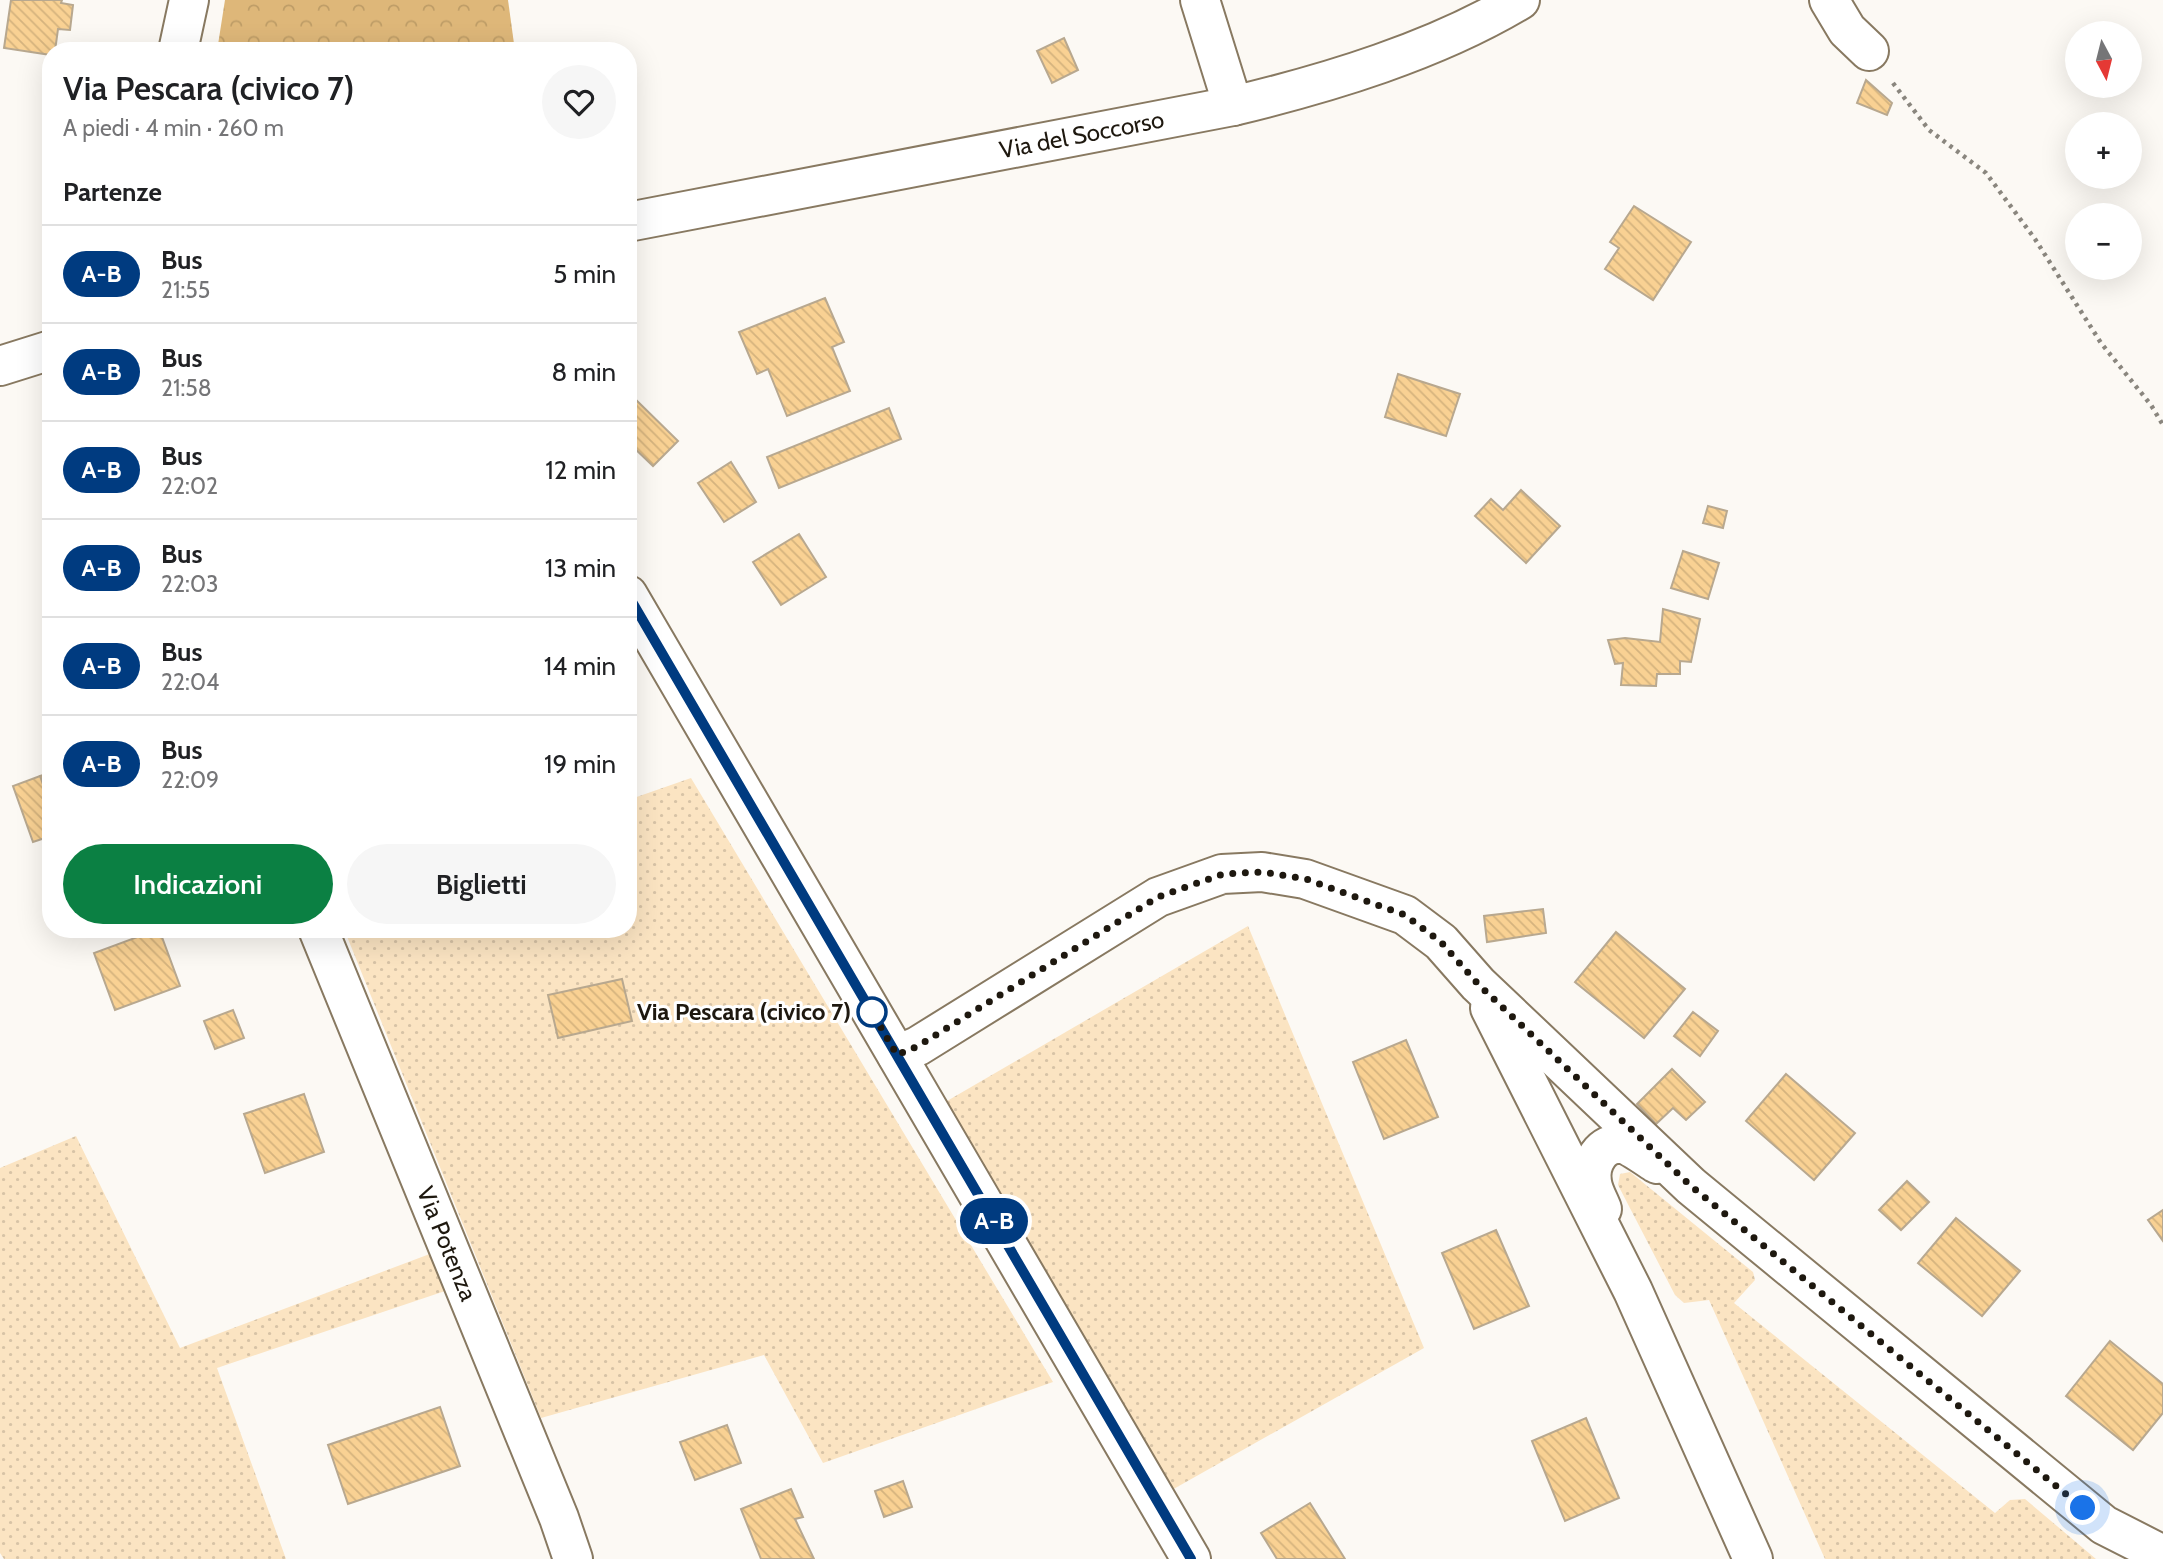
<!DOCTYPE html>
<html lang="it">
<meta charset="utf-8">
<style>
body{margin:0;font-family:Cabin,sans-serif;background:#f6f6f6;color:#202124;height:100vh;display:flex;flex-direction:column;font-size:26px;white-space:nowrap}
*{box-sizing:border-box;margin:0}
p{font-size:23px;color:#757577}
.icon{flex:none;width:38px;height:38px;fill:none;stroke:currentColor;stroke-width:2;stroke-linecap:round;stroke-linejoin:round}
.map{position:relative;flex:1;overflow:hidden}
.drawer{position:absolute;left:42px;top:42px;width:595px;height:896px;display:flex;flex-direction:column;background:#fff;border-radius:28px;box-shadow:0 7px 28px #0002}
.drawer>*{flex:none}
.badge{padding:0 14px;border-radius:23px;font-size:24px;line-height:46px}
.needle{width:46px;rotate:173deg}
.tools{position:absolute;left:2065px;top:21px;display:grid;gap:14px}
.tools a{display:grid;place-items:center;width:77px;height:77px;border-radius:50%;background:#fff;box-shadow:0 7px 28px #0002;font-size:35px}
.you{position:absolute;width:35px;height:35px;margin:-18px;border:5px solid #fff;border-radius:50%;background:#1a73e8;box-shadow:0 0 0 10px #1a73e833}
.map>.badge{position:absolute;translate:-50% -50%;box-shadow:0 0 0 4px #fff}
h2{padding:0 21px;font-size:26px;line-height:63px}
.round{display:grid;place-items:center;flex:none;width:74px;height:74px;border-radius:37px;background:#f6f6f6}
.headline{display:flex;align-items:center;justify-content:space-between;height:119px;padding:0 21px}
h1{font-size:33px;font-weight:600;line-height:52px}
.button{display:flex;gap:14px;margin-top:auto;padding:14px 21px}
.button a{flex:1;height:80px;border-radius:42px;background:#0b8043;color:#fff;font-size:28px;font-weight:600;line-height:80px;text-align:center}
.button a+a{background:#f6f6f6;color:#202124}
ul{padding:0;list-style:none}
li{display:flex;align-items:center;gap:21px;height:98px;padding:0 21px;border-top:2px solid #e0e0e0}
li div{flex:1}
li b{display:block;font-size:26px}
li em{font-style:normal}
li .badge{min-width:77px;font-weight:700;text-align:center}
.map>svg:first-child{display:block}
.grass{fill:url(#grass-dots)}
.forest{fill:url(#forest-crowns)}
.building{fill:url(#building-back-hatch);stroke:#b8a88f;stroke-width:2}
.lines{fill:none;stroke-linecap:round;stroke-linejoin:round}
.minor-casing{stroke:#887961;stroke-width:42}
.path{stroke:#8a867e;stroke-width:4.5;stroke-dasharray:3.5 5;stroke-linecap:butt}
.minor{stroke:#fff;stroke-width:38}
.line-casing{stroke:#fff;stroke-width:16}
.line{stroke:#003b80;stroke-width:10}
.walk{stroke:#1e180f;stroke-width:7;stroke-dasharray:0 12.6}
.stop-dot{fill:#fff;stroke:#003b80;stroke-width:3.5}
.labels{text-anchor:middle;stroke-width:6;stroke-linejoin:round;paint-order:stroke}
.street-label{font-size:24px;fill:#1e180f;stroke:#fff}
.stop-label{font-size:24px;font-weight:bold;fill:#1e180f;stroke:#fff;text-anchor:end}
</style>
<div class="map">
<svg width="2163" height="1559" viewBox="0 0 2163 1559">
<defs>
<pattern id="grass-dots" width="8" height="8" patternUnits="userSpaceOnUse" patternTransform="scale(1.75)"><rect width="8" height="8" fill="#fbe4c2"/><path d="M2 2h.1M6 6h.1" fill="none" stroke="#d7c3a6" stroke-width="1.8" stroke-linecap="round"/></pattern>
<pattern id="forest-crowns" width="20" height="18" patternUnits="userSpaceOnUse" patternTransform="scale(1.75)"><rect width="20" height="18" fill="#deb779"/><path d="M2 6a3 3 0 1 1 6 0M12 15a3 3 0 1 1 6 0" fill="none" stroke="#be9d67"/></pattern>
<pattern id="building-back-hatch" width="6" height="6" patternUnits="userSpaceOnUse" patternTransform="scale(1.75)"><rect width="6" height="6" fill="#f9d193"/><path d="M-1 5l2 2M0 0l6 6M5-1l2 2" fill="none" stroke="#d5b37e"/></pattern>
</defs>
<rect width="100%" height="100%" fill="#fcf9f4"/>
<g class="grass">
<polygon points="691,778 1053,1382 823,1463 764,1355 541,1418 344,929 628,929 628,800"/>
<polygon points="1248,926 1424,1348 1170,1491 947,1101"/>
<polygon points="76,1136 180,1348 435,1252 451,1289 217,1368 286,1559 4,1559 0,1553 0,1168"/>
<polygon points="1630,1172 1753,1272 1755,1280 1734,1303 1995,1513 2010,1500 2025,1499 2096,1559 1825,1559 1709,1300 1684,1303 1675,1295 1618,1185 1620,1174"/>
</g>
<polygon class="forest" points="225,0 508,0 515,51 217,51"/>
<g class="building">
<polygon points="11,0 62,0 61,3 73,5 70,30 58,29 55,51 51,51 51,55 4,48"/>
<polygon points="1064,38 1078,70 1052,83 1037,51"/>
<polygon points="1866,80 1892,103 1887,115 1857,103"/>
<polygon points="1634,206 1691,242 1653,300 1605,269 1619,248 1610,242"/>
<polygon points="825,298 844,342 832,347 850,391 787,416 768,369 757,374 739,332"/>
<polygon points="1398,374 1460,394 1446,436 1385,417"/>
<polygon points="629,393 678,441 653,466 628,442"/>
<polygon points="889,408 901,439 779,488 767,457"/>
<polygon points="731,462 756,502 724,522 698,483"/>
<polygon points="1521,490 1560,526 1526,563 1475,516 1491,499 1503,510"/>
<polygon points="1708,506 1727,511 1723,528 1703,523"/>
<polygon points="799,534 826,577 781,605 753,562"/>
<polygon points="1683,551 1719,563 1708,599 1671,588"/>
<polygon points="1663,609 1700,619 1691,662 1680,661 1680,674 1657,674 1656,686 1621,685 1623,663 1615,664 1608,640 1625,638 1660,642"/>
<polygon points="51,772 51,807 40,776"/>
<polygon points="40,776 51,807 51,836 33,842 13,786"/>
<polygon points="1543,909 1546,933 1487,942 1484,916"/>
<polygon points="159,929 180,986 115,1010 94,953"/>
<polygon points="1616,932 1685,989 1644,1038 1575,982"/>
<polygon points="622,979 632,1021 558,1038 548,995"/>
<polygon points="233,1010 244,1038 215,1049 204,1021"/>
<polygon points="1693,1012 1718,1031 1700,1056 1674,1036"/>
<polygon points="1406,1040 1438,1117 1384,1139 1353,1062"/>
<polygon points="1672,1069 1705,1102 1686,1120 1673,1108 1656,1124 1637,1104"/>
<polygon points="1786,1074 1855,1133 1814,1180 1746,1121"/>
<polygon points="304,1094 324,1152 265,1173 244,1114"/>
<polygon points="1907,1181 1929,1202 1901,1230 1879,1210"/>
<polygon points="2163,1210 2163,1241 2148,1220"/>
<polygon points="1956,1218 2020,1271 1982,1316 1918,1263"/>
<polygon points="1496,1230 1529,1306 1474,1329 1442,1253"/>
<polygon points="2110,1341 2163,1384 2163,1413 2133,1450 2066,1396"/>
<polygon points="440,1407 460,1466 348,1504 328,1445"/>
<polygon points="1586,1418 1619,1498 1565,1521 1532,1441"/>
<polygon points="727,1425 741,1463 695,1480 680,1442"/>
<polygon points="903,1481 912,1507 884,1517 875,1491"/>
<polygon points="791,1489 803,1517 795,1519 814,1559 761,1559 741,1509"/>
<polygon points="1310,1503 1345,1559 1277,1559 1261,1533"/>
</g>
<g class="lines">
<defs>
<g id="minor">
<polyline points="1200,0 1233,106"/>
<polyline points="1829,0 1847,30 1869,51"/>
<polyline points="178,51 189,0"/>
<path id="s1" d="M 628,222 L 1233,106 C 1329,83 1435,51 1520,0"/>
<polyline points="0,366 51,350"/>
<polyline points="628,595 1191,1559"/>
<path id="s2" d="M 318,929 L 559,1518 L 573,1559"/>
<polyline points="1490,1008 1633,1291 1753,1559"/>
<polyline points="897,1055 918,1046 1158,897 1222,874 1262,872 1305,879 1405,915 1441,942 1478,984 1691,1186 2104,1525 2163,1555"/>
<path d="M 1602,1209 C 1599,1201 1593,1191 1592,1182 C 1589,1164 1601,1141 1623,1144 C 1631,1146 1649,1159 1657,1164"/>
</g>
</defs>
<use href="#minor" class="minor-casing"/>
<polyline class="path" points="1893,83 1929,130 1986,173 2035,239 2101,343 2151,405 2163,425"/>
<use href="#minor" class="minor"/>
</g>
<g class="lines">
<defs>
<polyline id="line" points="628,595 1191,1559"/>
</defs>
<use href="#line" class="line-casing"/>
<use href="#line" class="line"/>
<polyline class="walk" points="872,1012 870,1009 897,1055 918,1046 1158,897 1223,874 1262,872 1306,879 1405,915 1441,942 1478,984 1691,1186 2083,1508"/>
</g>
<circle class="stop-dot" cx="872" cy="1012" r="14"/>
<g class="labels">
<g class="street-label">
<text dy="8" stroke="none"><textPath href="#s1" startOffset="462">Via del Soccorso</textPath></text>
<text dy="8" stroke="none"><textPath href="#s2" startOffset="340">Via Potenza</textPath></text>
</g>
<g class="stop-label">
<text x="851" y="1020">Via Pescara (civico 7)</text>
</g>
</g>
</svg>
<div class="tools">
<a><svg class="needle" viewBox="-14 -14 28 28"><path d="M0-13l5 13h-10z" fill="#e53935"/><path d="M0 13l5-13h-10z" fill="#757577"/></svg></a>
<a>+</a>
<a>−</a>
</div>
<div class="you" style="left:2083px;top:1508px"></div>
<b class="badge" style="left:994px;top:1221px;background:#003b80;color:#fff">A-B</b>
<section class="drawer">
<div class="headline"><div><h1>Via Pescara (civico 7)</h1><p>A piedi · 4 min · 260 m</p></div><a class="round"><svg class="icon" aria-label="heart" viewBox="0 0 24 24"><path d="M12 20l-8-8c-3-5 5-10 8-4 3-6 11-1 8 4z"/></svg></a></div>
<h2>Partenze</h2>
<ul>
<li><span class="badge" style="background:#003b80;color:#fff">A-B</span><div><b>Bus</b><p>21:55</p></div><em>5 min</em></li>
<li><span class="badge" style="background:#003b80;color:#fff">A-B</span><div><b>Bus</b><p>21:58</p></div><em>8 min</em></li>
<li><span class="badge" style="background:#003b80;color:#fff">A-B</span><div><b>Bus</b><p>22:02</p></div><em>12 min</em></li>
<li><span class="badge" style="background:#003b80;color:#fff">A-B</span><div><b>Bus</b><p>22:03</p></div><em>13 min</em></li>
<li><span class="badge" style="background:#003b80;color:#fff">A-B</span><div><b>Bus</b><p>22:04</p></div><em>14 min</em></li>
<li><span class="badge" style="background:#003b80;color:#fff">A-B</span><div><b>Bus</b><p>22:09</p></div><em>19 min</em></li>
</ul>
<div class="button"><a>Indicazioni</a><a>Biglietti</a></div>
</section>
</div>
